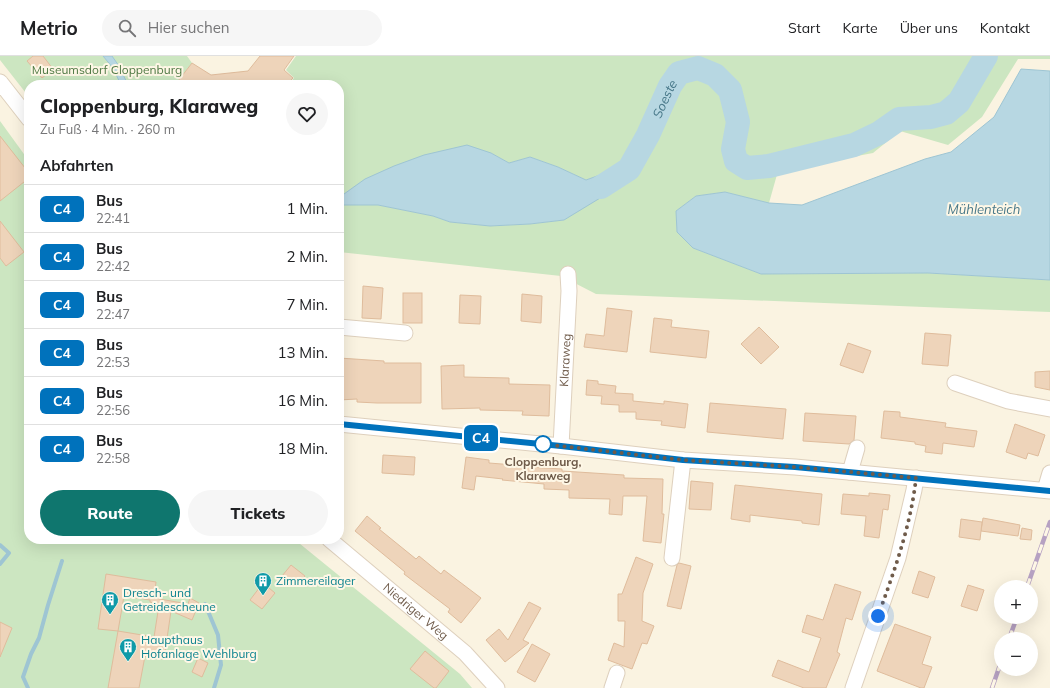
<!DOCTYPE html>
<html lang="de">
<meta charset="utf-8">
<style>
body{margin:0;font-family:Mulish,sans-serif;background:#f6f6f6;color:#202124;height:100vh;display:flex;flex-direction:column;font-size:15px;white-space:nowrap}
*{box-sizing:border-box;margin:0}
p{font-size:13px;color:#757577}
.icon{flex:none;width:22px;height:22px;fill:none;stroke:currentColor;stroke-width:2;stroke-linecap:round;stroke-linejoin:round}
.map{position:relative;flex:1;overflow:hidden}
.drawer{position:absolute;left:24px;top:24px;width:320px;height:464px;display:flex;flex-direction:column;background:#fff;border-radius:16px;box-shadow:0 4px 16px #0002}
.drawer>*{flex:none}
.badge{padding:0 8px;border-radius:6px;font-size:14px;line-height:26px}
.controls{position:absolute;left:994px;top:524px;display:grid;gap:8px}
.controls a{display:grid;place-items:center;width:44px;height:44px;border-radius:50%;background:#fff;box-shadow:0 4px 16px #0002;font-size:20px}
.you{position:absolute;width:20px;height:20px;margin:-10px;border:3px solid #fff;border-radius:50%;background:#1a73e8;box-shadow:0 0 0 6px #1a73e833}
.map>.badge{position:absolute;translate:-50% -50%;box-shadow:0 0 0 2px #fff}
h2{padding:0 16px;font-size:15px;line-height:36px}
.round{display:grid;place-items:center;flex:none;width:42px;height:42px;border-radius:21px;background:#f6f6f6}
.head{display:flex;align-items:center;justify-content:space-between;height:68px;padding:0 16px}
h1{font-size:19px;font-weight:800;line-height:30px}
.button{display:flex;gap:8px;margin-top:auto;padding:8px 16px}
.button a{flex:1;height:46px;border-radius:24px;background:#0f766e;color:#fff;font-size:16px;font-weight:800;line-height:46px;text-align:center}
.button a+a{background:#f6f6f6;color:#202124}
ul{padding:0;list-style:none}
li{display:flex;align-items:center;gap:12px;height:48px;padding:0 16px;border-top:1px solid #e0e0e0}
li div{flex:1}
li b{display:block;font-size:15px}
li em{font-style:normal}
li .badge{min-width:44px;font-weight:700;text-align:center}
header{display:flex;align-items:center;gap:24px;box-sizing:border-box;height:56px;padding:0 20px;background:#fff;border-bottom:1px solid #e0e0e0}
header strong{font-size:19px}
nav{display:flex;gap:22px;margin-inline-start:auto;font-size:14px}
.search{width:280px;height:36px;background:#f6f6f6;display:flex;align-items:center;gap:10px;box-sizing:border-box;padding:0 14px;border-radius:22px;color:#757577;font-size:15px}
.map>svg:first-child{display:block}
.green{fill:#cce6c1;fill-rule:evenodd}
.water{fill:#b7d7e2;stroke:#9ec5d3}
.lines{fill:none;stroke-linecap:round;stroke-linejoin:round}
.stream{stroke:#9ec5d3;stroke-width:4}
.river{stroke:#b7d7e2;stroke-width:24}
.building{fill:#eed4ba;stroke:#dfbc9c;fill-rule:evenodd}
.minor-casing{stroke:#ded0bd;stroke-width:17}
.minor{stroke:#fff;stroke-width:15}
.rail-casing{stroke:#b6a1c2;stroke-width:4.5}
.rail{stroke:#fef7e6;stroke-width:3;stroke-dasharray:9;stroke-linecap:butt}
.line-casing{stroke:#fff;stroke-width:9}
.line{stroke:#0072bc;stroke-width:6}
.walk{stroke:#6f5b4a;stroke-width:4;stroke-dasharray:0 7.2}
.stop-dot{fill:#fff;stroke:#0072bc;stroke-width:2}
.labels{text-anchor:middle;stroke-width:4;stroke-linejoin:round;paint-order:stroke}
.park-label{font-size:12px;fill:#507a45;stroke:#fef7e6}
.street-label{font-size:12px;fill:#6f5b4a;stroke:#fef7e6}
.stop-label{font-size:12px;font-weight:bold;fill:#6f5b4a;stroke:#fef7e6}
.culture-label{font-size:12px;fill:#0d838f;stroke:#fef7e6;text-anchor:start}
.water-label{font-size:13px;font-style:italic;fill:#487889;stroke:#fef7e6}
</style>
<header>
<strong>Metrio</strong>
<div class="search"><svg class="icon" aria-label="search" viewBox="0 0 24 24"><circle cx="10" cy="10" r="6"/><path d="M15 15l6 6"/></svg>Hier suchen</div>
<nav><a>Start</a><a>Karte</a><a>Über uns</a><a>Kontakt</a></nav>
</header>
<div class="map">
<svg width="1050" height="632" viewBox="0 0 1050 632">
<rect width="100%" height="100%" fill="#faf3e1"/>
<g class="green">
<polygon points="0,0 187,0 192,7 175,29 29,29 29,41 0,4"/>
<path d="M 296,0 L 1050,0 L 1050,3 L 1018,3 L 982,61 L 948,89 L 900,75 L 873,97 L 778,115 L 769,147 L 725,136 L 696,140 L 676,155 L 677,176 L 693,192 L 761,218 L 928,217 L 1050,224 L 1050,256 L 596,238 L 561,220 L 339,196 L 339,29 L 288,29 L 294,22 L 286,14 ZM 491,97 L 509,107 L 530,101 L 558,111 L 586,124 L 625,110 L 564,164 L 530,168 L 490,170 L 450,166 L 433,160 L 378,149 L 345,148 Z"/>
<polygon points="0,65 29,105 29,483 294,483 460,618 472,632 0,632"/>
</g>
<g class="water">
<polygon points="103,0 112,0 119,10 128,29 121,29 113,12"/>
<polygon points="1021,13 1050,15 1050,224 928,217 761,218 693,192 677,176 676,155 696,140 725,136 769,147 802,149 925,103 951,96 994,61"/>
<polygon points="467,89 491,97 509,107 530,101 558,111 586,124 625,110 629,113 631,118 610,136 564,164 530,168 490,170 450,166 433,160 378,149 339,149 339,140 344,138 365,123 394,110 424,99"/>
</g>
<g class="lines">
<g class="stream">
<polyline points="0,489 9,497 0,508"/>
<polyline points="205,548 218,579 221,609 214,632"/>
<polyline points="28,632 23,621 31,598 39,582 48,549 62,505"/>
</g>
<path class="river" id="s1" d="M 601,131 L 629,113 L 648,79 L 670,30 L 679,17 L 698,12 L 715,19 L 730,34 L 738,66 L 733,93 L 736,105 L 747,112 L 769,110 L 854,89 L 879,77 L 899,63 L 931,61 L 946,57 L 959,46 L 986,0"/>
</g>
<g class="building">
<polygon points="33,0 43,0 53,13 42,22 27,5"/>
<polygon points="260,0 294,0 284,14 293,22 286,29 175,29 192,7 211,19 248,15"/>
<polygon points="0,80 29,117 29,122 0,145"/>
<polygon points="0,165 24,196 6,210 0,202"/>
<polygon points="363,230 383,232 381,263 362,262"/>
<rect x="403" y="237" width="19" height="30"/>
<polygon points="522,238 542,240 541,267 521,265"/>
<polygon points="460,239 481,240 480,268 459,267"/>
<polygon points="607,252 632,255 627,296 584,291 586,278 604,280"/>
<polygon points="654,262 672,264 671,271 709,275 706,302 650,296"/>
<polygon points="759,271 779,291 761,308 741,288"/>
<polygon points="925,277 951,279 948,310 922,308"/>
<polygon points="848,287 871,295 863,317 840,309"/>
<polygon points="339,302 384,305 384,307 421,307 421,347 377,347 357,346 357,343 339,344"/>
<polygon points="464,309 464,321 509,322 509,328 550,329 549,360 522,359 523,355 480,354 480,352 442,353 441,310"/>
<polygon points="1050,315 1050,334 1035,331 1035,316"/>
<polygon points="587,324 598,325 598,328 616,330 615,337 633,338 633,345 664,348 664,345 688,348 685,372 661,369 662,365 636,363 636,356 619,356 619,349 601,348 602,340 586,339"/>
<polygon points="710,347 786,353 783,383 707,376"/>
<polygon points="884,355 900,356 900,361 946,367 945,371 977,375 974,391 943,387 942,398 925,396 926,390 915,388 915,386 881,382"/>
<polygon points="805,357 856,360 854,384 849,388 803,385"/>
<polygon points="1015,368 1045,379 1038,400 1028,397 1026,403 1006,396"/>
<polygon points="383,399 415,401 414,419 382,417"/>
<polygon points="466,401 489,404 489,407 527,410 527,411 562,413 562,415 624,419 624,422 663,423 662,458 664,458 661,487 643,485 647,440 623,440 622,459 609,458 610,443 569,442 569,434 544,433 544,428 502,424 503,423 476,420 474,434 462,432"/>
<polygon points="691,425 713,427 711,454 689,453"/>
<polygon points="735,429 822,438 819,469 802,467 802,465 750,459 750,466 731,463"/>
<polygon points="869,437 890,439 888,454 883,453 879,482 864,480 866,460 841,458 843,438 869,440"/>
<polygon points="367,460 381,472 379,473 416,503 419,500 441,518 444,514 481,542 461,567 448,556 450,553 404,518 405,516 355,475"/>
<polygon points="983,462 1020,469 1018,480 981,475"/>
<polygon points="961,463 982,466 980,484 959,481"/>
<polygon points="1022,472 1032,474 1031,484 1020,483"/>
<polygon points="636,501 653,508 643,537 642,565 654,570 647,588 642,587 632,613 608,604 614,587 624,591 625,565 618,565 618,538 622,538"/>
<polygon points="679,507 691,510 681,553 667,550 677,509"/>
<polygon points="291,509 305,520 295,531 282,520"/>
<polygon points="919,515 935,521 928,542 912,537"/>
<path d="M 106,518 L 156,526 L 154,542 L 188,548 L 190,542 L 199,547 L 192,564 L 171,555 L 164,603 L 145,600 L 139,632 L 108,632 L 118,575 L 98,573 ZM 124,540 L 150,544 L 150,546 L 159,549 L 154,581 L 118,575 Z"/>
<polygon points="263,527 275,537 262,553 250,544"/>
<polygon points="835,528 861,536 852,564 846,562 837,596 840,598 826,632 804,632 772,620 778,604 809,616 821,582 802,576 807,559 823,564"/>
<polygon points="968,529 984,534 977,555 961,550"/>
<polygon points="529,546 541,552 523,584 529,587 505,606 486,584 499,573 508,584"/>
<polygon points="0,566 12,572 0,601"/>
<polygon points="895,568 931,581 922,608 932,611 924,632 921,632 877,615"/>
<polygon points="532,588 550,598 535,626 517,616"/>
<polygon points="425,595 449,615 436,632 434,632 410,613"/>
<polygon points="198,602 208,607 202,621 192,616"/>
</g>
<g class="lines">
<defs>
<g id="minor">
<polyline points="0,26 29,63"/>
<polyline points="339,271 405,277"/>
<polyline points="955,327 1008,345 1050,353"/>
<polyline points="339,368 561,390 683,404 795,411 1050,435"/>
<path id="s2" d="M 561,390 L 569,235 L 568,218"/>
<polyline points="850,416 857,392"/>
<polyline points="1045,434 1050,417"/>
<path id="s3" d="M 329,483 L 465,597 L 497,632"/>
<polyline points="672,502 683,404"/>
<polyline points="612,632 617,617"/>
<polyline points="853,632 898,502 914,434 916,422"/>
</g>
</defs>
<use href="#minor" class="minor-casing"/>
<use href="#minor" class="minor"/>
<defs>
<g id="rail">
<polyline points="1027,531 1050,466"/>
<polyline points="1009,583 1017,561"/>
<polyline points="992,632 1001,606"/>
</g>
</defs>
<use href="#rail" class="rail-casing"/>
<use href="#rail" class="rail"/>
</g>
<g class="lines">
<defs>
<polyline id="line" points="339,368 561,390 683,404 795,411 1050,435"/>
</defs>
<use href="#line" class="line-casing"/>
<use href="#line" class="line"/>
<path class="walk" d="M 543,388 L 683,404 L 795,411 L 916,422 C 911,469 894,516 878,560"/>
</g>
<defs>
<symbol id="building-pin" viewBox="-11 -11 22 30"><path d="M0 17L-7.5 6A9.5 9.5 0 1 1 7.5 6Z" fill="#0f9aa8" stroke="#fef7e6"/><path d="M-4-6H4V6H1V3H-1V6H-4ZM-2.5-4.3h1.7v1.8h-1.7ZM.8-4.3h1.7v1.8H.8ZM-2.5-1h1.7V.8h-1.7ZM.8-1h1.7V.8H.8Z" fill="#fff"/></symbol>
</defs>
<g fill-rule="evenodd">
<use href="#building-pin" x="253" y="515" width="20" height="27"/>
<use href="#building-pin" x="100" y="534" width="20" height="27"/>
<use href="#building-pin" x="118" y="581" width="20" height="27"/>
</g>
<circle class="stop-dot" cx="543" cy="388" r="8"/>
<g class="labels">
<g class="park-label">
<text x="107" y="18">Museumsdorf Cloppenburg</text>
</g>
<g class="street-label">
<text dy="4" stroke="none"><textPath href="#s2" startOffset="86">Klaraweg</textPath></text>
<text dy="4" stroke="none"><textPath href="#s3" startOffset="113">Niedriger Weg</textPath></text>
</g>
<g class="stop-label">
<text x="543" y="410">Cloppenburg,<tspan x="543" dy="14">Klaraweg</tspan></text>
</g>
<g class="culture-label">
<text x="276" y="529">Zimmereilager</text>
<text x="123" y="541">Dresch- und<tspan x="123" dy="14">Getreidescheune</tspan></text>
<text x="141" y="588">Haupthaus<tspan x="141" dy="14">Hofanlage Wehlburg</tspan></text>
</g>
<g class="water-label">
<text dy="5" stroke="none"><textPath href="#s1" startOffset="112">Soeste</textPath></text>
<text x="984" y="158">Mühlenteich</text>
</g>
</g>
</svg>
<div class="controls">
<a>+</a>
<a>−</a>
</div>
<div class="you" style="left:878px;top:560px"></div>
<b class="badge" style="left:481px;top:382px;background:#0072bc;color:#fff">C4</b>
<section class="drawer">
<div class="head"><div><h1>Cloppenburg, Klaraweg</h1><p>Zu Fuß · 4 Min. · 260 m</p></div><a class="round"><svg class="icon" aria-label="heart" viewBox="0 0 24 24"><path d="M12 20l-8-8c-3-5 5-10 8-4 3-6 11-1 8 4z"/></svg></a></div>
<h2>Abfahrten</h2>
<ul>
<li><span class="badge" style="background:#0072bc;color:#fff">C4</span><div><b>Bus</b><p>22:41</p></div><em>1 Min.</em></li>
<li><span class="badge" style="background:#0072bc;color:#fff">C4</span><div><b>Bus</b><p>22:42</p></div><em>2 Min.</em></li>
<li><span class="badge" style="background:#0072bc;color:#fff">C4</span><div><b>Bus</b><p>22:47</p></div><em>7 Min.</em></li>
<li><span class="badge" style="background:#0072bc;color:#fff">C4</span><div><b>Bus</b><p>22:53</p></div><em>13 Min.</em></li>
<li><span class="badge" style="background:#0072bc;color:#fff">C4</span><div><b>Bus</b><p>22:56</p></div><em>16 Min.</em></li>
<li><span class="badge" style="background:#0072bc;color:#fff">C4</span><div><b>Bus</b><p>22:58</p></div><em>18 Min.</em></li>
</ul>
<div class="button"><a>Route</a><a>Tickets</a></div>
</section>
</div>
